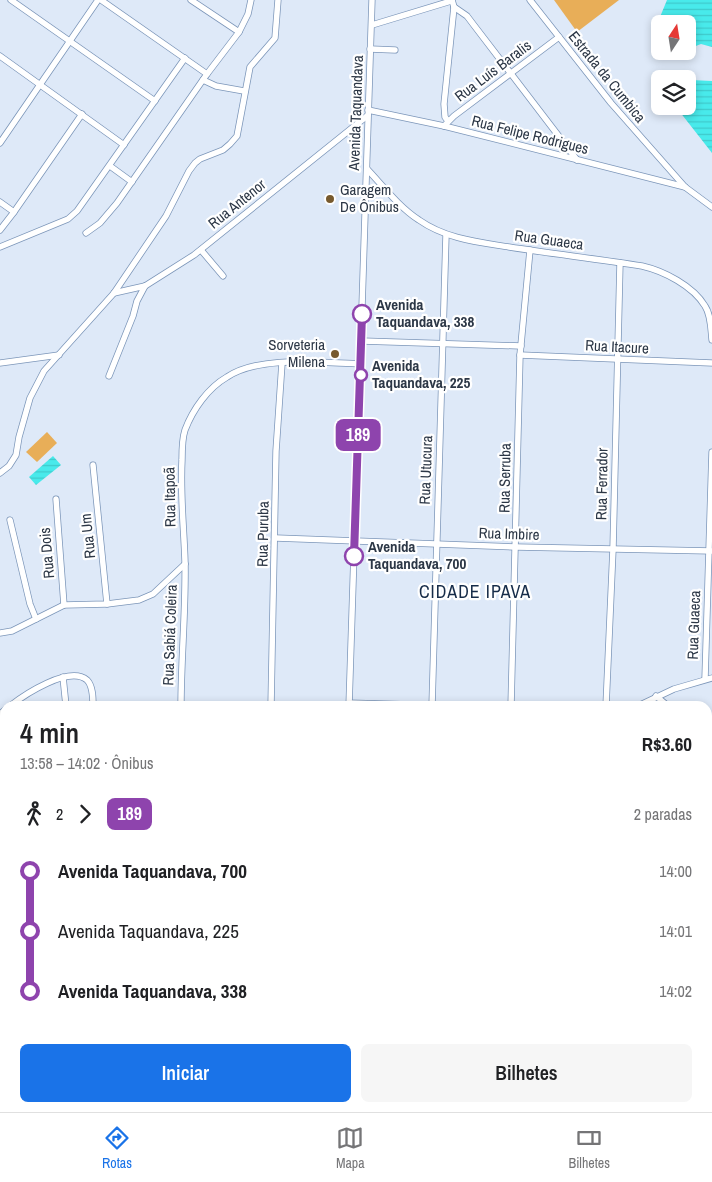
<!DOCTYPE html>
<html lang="pt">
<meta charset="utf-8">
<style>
body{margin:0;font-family:"Archivo Narrow",sans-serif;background:#f6f6f6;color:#202124;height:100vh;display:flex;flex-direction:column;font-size:19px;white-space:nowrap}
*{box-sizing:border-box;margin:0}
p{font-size:16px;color:#757577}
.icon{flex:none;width:28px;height:28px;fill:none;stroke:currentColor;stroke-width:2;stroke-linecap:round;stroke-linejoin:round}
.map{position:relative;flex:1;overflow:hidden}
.details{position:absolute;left:0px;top:701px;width:712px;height:411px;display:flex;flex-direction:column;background:#fff;border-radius:15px 15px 0 0;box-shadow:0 2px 8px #0003}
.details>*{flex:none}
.badge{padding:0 10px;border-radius:8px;font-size:18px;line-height:32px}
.needle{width:32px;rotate:12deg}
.fabs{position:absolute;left:651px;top:15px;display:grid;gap:10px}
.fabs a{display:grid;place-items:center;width:45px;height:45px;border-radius:8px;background:#fff;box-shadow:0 2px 8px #0003;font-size:25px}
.map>.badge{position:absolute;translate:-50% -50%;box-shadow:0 0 0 2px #fff}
.legs{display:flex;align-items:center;gap:8px;height:55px;padding:0 20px;font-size:16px}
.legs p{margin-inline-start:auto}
.summary{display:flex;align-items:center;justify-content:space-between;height:85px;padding:0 20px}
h1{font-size:28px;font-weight:600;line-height:38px}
.primary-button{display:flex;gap:10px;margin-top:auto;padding:10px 20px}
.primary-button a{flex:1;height:58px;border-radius:8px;background:#1a73e8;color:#fff;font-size:20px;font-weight:600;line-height:58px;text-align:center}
.primary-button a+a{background:#f6f6f6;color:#202124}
ul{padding:0 20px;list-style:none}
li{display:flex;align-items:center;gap:18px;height:60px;font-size:19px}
li i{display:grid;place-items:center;width:8px;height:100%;margin:0 6px;background:currentColor}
li i::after{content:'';width:12px;height:12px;margin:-6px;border:4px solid;border-radius:50%;background:#fff}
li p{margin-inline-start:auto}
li:first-child i{background:linear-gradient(#0000 50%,currentColor 0)}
li:last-child i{background:linear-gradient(currentColor 50%,#0000 0)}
.dock{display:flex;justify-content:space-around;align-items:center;height:70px;border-top:1px solid #e0e0e0;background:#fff;font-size:14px;color:#757577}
.dock a{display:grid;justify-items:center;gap:2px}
.dock .on{color:#1a73e8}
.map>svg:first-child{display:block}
.garden{fill:#e8ae58}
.water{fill:url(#water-rules)}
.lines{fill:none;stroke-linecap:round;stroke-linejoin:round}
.minor-casing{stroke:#7c96b9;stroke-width:7}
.minor{stroke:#fff;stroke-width:5.5}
.line-1-casing{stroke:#fff;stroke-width:11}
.line-1{stroke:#8e44ad;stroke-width:8}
.poi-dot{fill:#775a2e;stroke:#fff;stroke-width:2}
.stop-1-dot{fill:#fff;stroke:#8e44ad;stroke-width:2.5}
.labels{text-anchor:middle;stroke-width:4.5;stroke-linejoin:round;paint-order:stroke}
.street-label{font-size:15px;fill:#2c3746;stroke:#fff}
.poi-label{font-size:15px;fill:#2c3746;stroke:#fff;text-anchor:start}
.stop-label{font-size:15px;font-weight:bold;fill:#2c3746;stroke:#fff;text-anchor:start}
.quarter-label{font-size:18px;letter-spacing:1px;fill:#162c49;stroke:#fff}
</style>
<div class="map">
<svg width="712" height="1112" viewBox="0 0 712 1112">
<defs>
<pattern id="water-rules" width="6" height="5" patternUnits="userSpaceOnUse" patternTransform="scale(1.25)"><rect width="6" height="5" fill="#48eaeb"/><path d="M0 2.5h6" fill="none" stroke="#3fc9cb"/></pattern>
</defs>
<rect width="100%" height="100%" fill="#dee9f8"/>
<g class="garden">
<polygon points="554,0 619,0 577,32"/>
<polygon points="47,432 57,443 37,462 26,452"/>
</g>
<g class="water">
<polygon points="667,0 712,0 712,47 701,44 688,49 688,24 662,24 660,17"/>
<polygon points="691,80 712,81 712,153 676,107 688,106 688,82"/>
<polygon points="53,456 61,465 36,485 29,477"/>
</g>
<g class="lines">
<defs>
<g id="minor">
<polyline points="11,0 155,101"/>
<polyline points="101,0 207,74"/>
<polyline points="191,0 239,32"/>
<polyline points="530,0 611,103 685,187 712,207"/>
<polyline points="454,7 467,16 473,24 577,160"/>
<polyline points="372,25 451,1"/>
<polyline points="370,49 395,50"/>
<polyline points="0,56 124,145"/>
<polyline points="203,80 216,86 244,91"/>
<polyline points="368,110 444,126 685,187"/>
<polyline points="448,121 445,117 444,104 454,7 452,0"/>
<polyline points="444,126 454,116 559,37"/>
<polyline points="0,143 98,0"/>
<polyline points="110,166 132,182"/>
<path d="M 367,169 C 383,186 399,207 419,220 C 446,239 478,242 509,247 C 554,254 598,259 642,266 C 664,271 693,286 705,306 C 711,315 711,329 712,340"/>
<polyline points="0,202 14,212"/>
<polyline points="0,230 14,212 82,114"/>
<polyline points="86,233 100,223 117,203 207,74 239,32 248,14 251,0"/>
<polyline points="0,247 68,219 77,211 185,58"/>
<polyline points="201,250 223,276"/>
<polyline points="114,293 145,286 194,255 367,116"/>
<polyline points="362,341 521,346"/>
<polyline points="520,355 712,363"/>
<polyline points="0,363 59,355"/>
<polyline points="109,376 133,316 137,301 145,286"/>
<polyline points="93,465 107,604"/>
<polyline points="0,473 9,466 16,455 19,437 30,398 44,371 114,293 166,216 189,171 195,163 200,159 223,150 230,144 237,136 250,67 275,38 278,0"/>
<polyline points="56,499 64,605"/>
<polyline points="10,520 30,604 36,619"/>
<polyline points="276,538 516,547 712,551"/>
<polyline points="0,633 12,631 64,605 107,604 139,600 153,594 185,564"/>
<polyline points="63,677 66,706"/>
<polyline points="705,679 712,452"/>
<polyline points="656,696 668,706"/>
<polyline points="349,703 453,706"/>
<path d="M 10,706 C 24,695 69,665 87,680 C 93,686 93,698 93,706"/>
<path d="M 181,706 C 181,658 186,610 185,562 C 184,528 180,494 182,460 C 182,450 182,439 185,430 C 193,409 208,388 227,377 C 260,355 322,363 361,364"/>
<polyline points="271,706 276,451 282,363"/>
<polyline points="349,706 372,0"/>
<polyline points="432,706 446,235"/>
<polyline points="511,706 520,355 530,250"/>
<polyline points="606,706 613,549 620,263"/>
<polyline points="638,706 674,689 712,678"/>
<polyline points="0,714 5,710"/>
<polyline points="708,738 710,740"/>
<polyline points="708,812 712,811"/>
<polyline points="0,814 5,810"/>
<polyline points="0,832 5,822"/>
<polyline points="708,869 712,872"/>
<polyline points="708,900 712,898"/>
<polyline points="0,987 5,995"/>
<polyline points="0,999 5,998"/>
<polyline points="708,1075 712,1073"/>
<polyline points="511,1108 512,1112"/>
<polyline points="541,1108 545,1112"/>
<polyline points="373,1112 373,1108"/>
</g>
</defs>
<use href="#minor" class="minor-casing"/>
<use href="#minor" class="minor"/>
</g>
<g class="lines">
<defs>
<polyline id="line-1" points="354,556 362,314"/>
</defs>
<use href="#line-1" class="line-1-casing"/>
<use href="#line-1" class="line-1"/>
</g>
<g class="poi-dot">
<circle cx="330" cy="199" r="5"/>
<circle cx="335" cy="354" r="5"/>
</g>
<g class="stop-1-dot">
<circle cx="362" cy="314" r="9"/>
<circle cx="361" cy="375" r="6"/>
<circle cx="354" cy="556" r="9"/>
</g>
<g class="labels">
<g class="street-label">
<text transform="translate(493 71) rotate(-37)" y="5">Rua Luís Baralis</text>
<text transform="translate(607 77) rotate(51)" y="5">Estrada da Cumbica</text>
<text transform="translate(356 113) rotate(-88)" y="5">Avenida Taquandava</text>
<text transform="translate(530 135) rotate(14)" y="5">Rua Felipe Rodrigues</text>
<text transform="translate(237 204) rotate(-39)" y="5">Rua Antenor</text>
<text transform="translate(549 240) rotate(8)" y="5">Rua Guaeca</text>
<text transform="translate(617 347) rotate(3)" y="5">Rua Itacure</text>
<text transform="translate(426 470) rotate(-88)" y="5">Rua Utucura</text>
<text transform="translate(505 478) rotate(-89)" y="5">Rua Serruba</text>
<text transform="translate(602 484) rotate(-89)" y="5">Rua Ferrador</text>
<text transform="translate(170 497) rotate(-91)" y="5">Rua Itapoã</text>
<text transform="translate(263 534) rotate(-89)" y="5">Rua Puruba</text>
<text transform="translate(509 534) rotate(2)" y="5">Rua Imbire</text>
<text transform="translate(88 536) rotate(-96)" y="5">Rua Um</text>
<text transform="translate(47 553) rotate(-95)" y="5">Rua Dois</text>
<text transform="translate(694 625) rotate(-88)" y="5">Rua Guaeca</text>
<text transform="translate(170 635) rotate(-88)" y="5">Rua Sabiá Coleira</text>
</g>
<g class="poi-label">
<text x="340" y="195">Garagem<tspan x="340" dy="17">De Ônibus</tspan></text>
<text x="325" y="350" text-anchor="end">Sorveteria<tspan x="325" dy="17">Milena</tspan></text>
</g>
<g class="stop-label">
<text x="376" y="310">Avenida<tspan x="376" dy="17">Taquandava, 338</tspan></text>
<text x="372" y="371">Avenida<tspan x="372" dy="17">Taquandava, 225</tspan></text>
<text x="368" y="552">Avenida<tspan x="368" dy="17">Taquandava, 700</tspan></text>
</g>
<g class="quarter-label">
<text x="475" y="598">CIDADE IPAVA</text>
</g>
</g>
</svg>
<div class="fabs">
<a><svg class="needle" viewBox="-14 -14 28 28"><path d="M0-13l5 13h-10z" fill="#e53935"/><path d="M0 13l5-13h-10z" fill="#757577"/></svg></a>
<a><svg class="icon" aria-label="layers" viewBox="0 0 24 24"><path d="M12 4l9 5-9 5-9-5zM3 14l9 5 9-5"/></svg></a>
</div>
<b class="badge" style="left:358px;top:435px;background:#8e44ad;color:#fff">189</b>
<section class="details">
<div class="summary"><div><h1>4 min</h1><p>13:58 – 14:02 · Ônibus</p></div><b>R$3.60</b></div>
<div class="legs"><svg class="icon" aria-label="walk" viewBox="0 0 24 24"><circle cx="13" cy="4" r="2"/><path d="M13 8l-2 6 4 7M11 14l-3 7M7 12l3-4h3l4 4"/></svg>2<svg class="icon" aria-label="forward" viewBox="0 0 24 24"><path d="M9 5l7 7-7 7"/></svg><b class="badge" style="background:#8e44ad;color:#fff">189</b><p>2 paradas</p></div>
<ul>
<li><i style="color:#8e44ad"></i><b>Avenida Taquandava, 700</b><p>14:00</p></li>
<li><i style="color:#8e44ad"></i><span>Avenida Taquandava, 225</span><p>14:01</p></li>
<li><i style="color:#8e44ad"></i><b>Avenida Taquandava, 338</b><p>14:02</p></li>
</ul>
<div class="primary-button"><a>Iniciar</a><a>Bilhetes</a></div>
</section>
</div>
<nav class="dock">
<a class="on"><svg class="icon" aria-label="directions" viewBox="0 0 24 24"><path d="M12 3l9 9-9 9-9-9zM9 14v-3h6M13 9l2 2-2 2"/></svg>Rotas</a>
<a><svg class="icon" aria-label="map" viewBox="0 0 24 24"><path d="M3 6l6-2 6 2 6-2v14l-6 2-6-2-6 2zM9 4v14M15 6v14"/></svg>Mapa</a>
<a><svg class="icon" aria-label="tickets" viewBox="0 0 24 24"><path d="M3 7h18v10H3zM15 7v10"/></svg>Bilhetes</a>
</nav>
